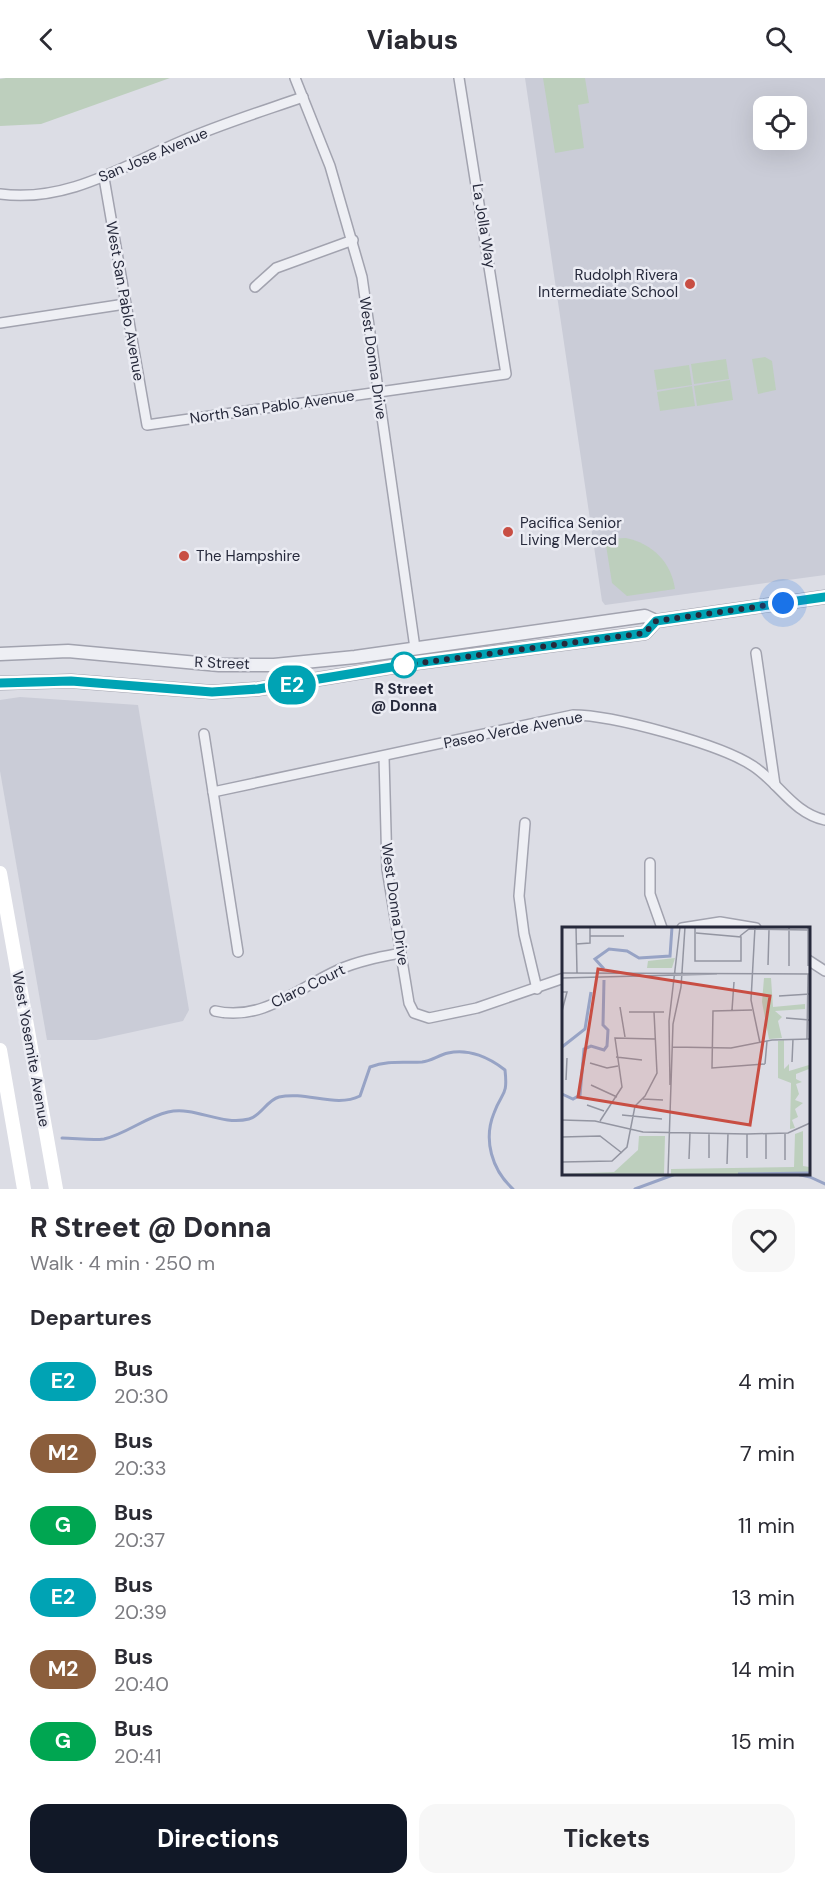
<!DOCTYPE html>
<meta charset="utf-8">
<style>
body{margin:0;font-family:"DM Sans",sans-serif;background:#f7f7f7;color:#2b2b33;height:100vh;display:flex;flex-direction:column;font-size:22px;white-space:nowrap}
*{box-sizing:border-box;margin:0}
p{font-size:20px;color:#7c7c81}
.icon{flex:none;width:33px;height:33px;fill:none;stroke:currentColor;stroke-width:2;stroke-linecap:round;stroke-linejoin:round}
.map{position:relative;height:1111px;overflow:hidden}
.panel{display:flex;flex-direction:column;background:#fff;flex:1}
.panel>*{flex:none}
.badge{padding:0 12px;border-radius:20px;font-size:21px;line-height:39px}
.fabs{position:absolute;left:753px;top:18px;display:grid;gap:12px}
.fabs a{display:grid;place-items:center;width:54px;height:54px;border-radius:12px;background:#fff;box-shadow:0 6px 24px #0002;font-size:30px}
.you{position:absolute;width:30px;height:30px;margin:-15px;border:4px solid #fff;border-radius:50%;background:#1a73e8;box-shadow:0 0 0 9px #1a73e833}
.map>.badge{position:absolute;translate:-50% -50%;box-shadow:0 0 0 3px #fff}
h2{padding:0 30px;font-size:22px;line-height:54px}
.round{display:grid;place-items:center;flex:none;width:63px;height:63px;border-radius:18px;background:#f7f7f7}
.summary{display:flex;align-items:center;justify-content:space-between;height:102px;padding:0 30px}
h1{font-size:28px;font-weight:800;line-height:45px}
.cta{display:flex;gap:12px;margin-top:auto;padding:12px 30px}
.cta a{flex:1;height:69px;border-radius:18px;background:#111827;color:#fff;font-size:24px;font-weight:800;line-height:69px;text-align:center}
.cta a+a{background:#f7f7f7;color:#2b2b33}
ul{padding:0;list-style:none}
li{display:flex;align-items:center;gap:18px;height:72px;padding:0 30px}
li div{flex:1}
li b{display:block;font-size:22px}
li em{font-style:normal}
li .badge{min-width:66px;font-weight:700;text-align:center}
header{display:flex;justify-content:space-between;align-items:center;height:78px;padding:0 30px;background:#fff;font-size:27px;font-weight:800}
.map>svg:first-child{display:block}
.built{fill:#caccd7;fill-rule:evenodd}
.green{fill:#bdcfbd}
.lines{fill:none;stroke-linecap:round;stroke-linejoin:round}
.stream{stroke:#97a3c5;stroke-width:3}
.minor-casing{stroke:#a2a3af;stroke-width:12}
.tertiary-casing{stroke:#a2a3af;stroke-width:15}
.minor{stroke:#eeeff4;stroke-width:9}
.tertiary{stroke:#eeeff4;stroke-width:12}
.secondary{stroke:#fff;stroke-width:14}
.line-casing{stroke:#fff;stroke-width:14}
.line{stroke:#00a3b4;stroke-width:9}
.walk{stroke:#26293b;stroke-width:6;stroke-dasharray:0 10.8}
.poi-dot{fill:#c84e43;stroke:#ebecf3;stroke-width:2}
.stop-dot{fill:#fff;stroke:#00a3b4;stroke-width:3}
.labels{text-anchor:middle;stroke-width:5;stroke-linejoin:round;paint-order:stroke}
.street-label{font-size:15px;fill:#26293b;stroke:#ebecf3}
.poi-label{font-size:15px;fill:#26293b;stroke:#ebecf3;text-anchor:start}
.stop-label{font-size:15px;font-weight:bold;fill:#26293b;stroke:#ebecf3}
.inset-river{fill:none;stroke:#97a3c5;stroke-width:3}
.inset-road{fill:none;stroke:#9395a1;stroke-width:1.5}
.view{fill:#c84e43;fill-opacity:0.15;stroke:#c84e43;stroke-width:3}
.inset-edge{fill:none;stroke:#26293b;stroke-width:3}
</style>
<header><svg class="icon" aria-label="back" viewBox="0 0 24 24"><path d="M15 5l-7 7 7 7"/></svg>Viabus<svg class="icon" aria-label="search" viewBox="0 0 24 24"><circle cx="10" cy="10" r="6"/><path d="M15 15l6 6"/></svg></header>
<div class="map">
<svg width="825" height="1111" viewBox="0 0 825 1111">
<rect width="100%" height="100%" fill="#dcdde5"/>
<g class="built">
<path d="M 525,0 L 825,0 L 825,497 L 605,527 L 602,523 ZM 764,28 L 796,28 L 796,62 L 764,62 Z"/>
<polygon points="20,619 138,627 189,932 183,943 96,962 47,962 0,693 0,622"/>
</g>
<g class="green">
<polygon points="6,0 170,0 41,46 0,48 0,1"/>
<polygon points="543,0 585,0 589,25 578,27 584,70 555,75"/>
<polygon points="765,279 772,283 776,312 758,316 752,281"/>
<polygon points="726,281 729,301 694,306 691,286"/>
<polygon points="689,287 692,307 657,312 654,292"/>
<polygon points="730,302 733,322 697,328 694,308"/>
<polygon points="692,308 695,328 660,333 657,314"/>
<path d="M 626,460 C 653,466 671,484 675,511 L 627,518 L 612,505 L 605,461 Z"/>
</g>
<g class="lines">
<g class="stream">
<path d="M 62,1060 C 75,1060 91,1063 104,1061 C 126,1056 146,1039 168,1034 C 196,1028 220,1048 249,1041 C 261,1038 267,1022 279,1019 C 306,1013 336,1030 360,1018 L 370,989 C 388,982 403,985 422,984 C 431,983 439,977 448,975 C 469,970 490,980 505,992 C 508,1019 502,1013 494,1035 C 483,1062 492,1092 513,1111"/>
<polyline points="787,1094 810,1099 825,1106"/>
<polyline points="635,1111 681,1094"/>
</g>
<defs>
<g id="minor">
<polyline points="295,0 330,88 362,199 415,570"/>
<polyline points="104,100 147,347 506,296 459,0"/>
<path d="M 0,116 C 67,125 123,88 182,63 C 221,46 263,33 303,19"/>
<polyline points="255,209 276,190 353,162"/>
<polyline points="0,245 125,226"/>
<polyline points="756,575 775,707"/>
<polyline points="204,656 238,874"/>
<polyline points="384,679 387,791 409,925 414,935 429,940 477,930 564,900"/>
<path d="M 213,714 L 573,637 C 612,637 720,666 753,688 C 779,705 793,735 825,742"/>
<polyline points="525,745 519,818 524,856 537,911"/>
<polyline points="650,785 650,816 662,850"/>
<polyline points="682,850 720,844 756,850"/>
<polyline points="808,882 825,893"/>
<path d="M 215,933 C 262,944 298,910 338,892 C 358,883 380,879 401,875"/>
</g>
<g id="tertiary">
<polyline points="0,576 68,573 219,587 274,587 355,579 645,538 656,543 825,519"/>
<polyline points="0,605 71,603 212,614 258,611 416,585 645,555 656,543"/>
</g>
</defs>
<use href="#minor" class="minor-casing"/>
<use href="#tertiary" class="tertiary-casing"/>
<use href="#minor" class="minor"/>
<use href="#tertiary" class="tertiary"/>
<g class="secondary">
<polyline points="0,795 56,1111"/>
<polyline points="0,972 24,1111"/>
</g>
</g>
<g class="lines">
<defs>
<polyline id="line" points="0,605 71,603 212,614 258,611 416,585 645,555 656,543 825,519"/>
</defs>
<use href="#line" class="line-casing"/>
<use href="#line" class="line"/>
<polyline class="walk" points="404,587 645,555 656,543 783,525"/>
</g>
<g class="poi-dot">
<circle cx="690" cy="206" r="6"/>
<circle cx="508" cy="454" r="6"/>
<circle cx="184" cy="478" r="6"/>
</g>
<circle class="stop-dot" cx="404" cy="587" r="12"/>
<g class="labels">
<g class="street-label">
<text transform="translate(153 77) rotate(-23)" y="5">San Jose Avenue</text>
<text transform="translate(484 148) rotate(81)" y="5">La Jolla Way</text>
<text transform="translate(125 223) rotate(80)" y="5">West San Pablo Avenue</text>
<text transform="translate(373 280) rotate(82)" y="5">West Donna Drive</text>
<text transform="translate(272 329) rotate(-8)" y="5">North San Pablo Avenue</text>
<text transform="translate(222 585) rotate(2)" y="5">R Street</text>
<text transform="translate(513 652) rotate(-11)" y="5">Paseo Verde Avenue</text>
<text transform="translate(395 826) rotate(82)" y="5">West Donna Drive</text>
<text transform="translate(308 908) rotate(-26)" y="5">Claro Court</text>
<text transform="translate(31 971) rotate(80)" y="5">West Yosemite Avenue</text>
</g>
<g class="poi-label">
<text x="678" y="202" text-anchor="end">Rudolph Rivera<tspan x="678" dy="17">Intermediate School</tspan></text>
<text x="520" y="450">Pacifica Senior<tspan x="520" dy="17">Living Merced</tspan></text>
<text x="196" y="483">The Hampshire</text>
</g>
<g class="stop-label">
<text x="404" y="616">R Street<tspan x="404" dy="17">@ Donna</tspan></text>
</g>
</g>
<g transform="translate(562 849)">
<rect width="248" height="248" fill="#dcdde5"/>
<path d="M 113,31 L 110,41 L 85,41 L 86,34 ZM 202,51 L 209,51 L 211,80 L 243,77 L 243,82 L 213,84 L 220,90 L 216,94 L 220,111 L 207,112 L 200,75 ZM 222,113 L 222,142 L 227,137 L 227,144 L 247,138 L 247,142 L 234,147 L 234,152 L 240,155 L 234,157 L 237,167 L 233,173 L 241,176 L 233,182 L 236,190 L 230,193 L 233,201 L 228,202 L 229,156 L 216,151 L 216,114 ZM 241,204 L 241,239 L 247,240 L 247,247 L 109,247 L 109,242 L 232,240 L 233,207 ZM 77,209 L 103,209 L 102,247 L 0,247 L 52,245 L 76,223 Z" fill="#bdcfbd"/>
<path class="inset-river" d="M 42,42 L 33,32 L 47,22 L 65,24 L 77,31 L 108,29 L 110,0M 0,120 L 23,102 L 29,65M 0,167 L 11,172 L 18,168 L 22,122 L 29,119 L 42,123 L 45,119 L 46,103 L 41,98 L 42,53M 176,247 L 248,246"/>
<path class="inset-road" d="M 14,0 L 15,46M 133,0 L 133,34 L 179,34 L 179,10 L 134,6M 193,0 L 189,73 L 198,116M 28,9 L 62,9M 178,9 L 187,2 L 248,3M 14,17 L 28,16 L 28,0M 206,38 L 207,3M 227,39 L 227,0M 246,39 L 246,0M 0,46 L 248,47M 0,51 L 155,47M 0,65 L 5,65 L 0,84M 217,69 L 248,67M 58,80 L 63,110M 170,83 L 172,55M 190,83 L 151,84 L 150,141 L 203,137M 67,85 L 102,85M 224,91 L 248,93M 245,112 L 246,47M 110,120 L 169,121 L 210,113 L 248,112M 54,130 L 80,133M 230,135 L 231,112M 28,136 L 45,141 L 56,139M 203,137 L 205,114M 4,153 L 5,131M 29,158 L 55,170M 108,158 L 107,94 L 118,0M 81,172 L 101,173M 25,178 L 42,184M 60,188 L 100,192M 0,193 L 33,194 L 81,205 L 185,207 L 226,206 L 248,196M 38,194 L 60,160 L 53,111 L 93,112M 223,207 L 223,233M 0,210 L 38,209 L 60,226M 147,231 L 147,206M 185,231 L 185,207M 127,232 L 128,205M 204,232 L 204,207M 0,235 L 50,234 L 65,220 L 73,179 L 83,169 L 95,146 L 92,85M 165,237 L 166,206M 106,247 L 111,97 L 119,60 L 123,0"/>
<path class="view" d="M 36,42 L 208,69 L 188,198 L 16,170 Z"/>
<rect width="248" height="248" class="inset-edge"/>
</g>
</svg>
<div class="fabs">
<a><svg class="icon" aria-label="locate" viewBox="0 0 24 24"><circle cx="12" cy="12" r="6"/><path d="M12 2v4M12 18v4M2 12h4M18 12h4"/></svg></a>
</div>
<div class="you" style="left:783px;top:525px"></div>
<b class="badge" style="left:292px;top:607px;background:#00a3b4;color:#fff">E2</b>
</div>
<section class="panel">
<div class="summary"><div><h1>R Street @ Donna</h1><p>Walk · 4 min · 250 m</p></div><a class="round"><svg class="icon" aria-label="heart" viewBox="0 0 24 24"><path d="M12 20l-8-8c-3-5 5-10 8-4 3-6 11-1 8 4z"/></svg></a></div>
<h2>Departures</h2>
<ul>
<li><span class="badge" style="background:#00a3b4;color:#fff">E2</span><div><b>Bus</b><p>20:30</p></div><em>4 min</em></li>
<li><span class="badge" style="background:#8b5e3c;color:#fff">M2</span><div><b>Bus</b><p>20:33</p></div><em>7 min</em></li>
<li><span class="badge" style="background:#00a651;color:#fff">G</span><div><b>Bus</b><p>20:37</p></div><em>11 min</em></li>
<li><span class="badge" style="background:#00a3b4;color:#fff">E2</span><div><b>Bus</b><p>20:39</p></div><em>13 min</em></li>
<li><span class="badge" style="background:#8b5e3c;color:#fff">M2</span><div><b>Bus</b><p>20:40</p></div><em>14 min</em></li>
<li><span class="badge" style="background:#00a651;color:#fff">G</span><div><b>Bus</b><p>20:41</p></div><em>15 min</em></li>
</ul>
<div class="cta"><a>Directions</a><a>Tickets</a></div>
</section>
